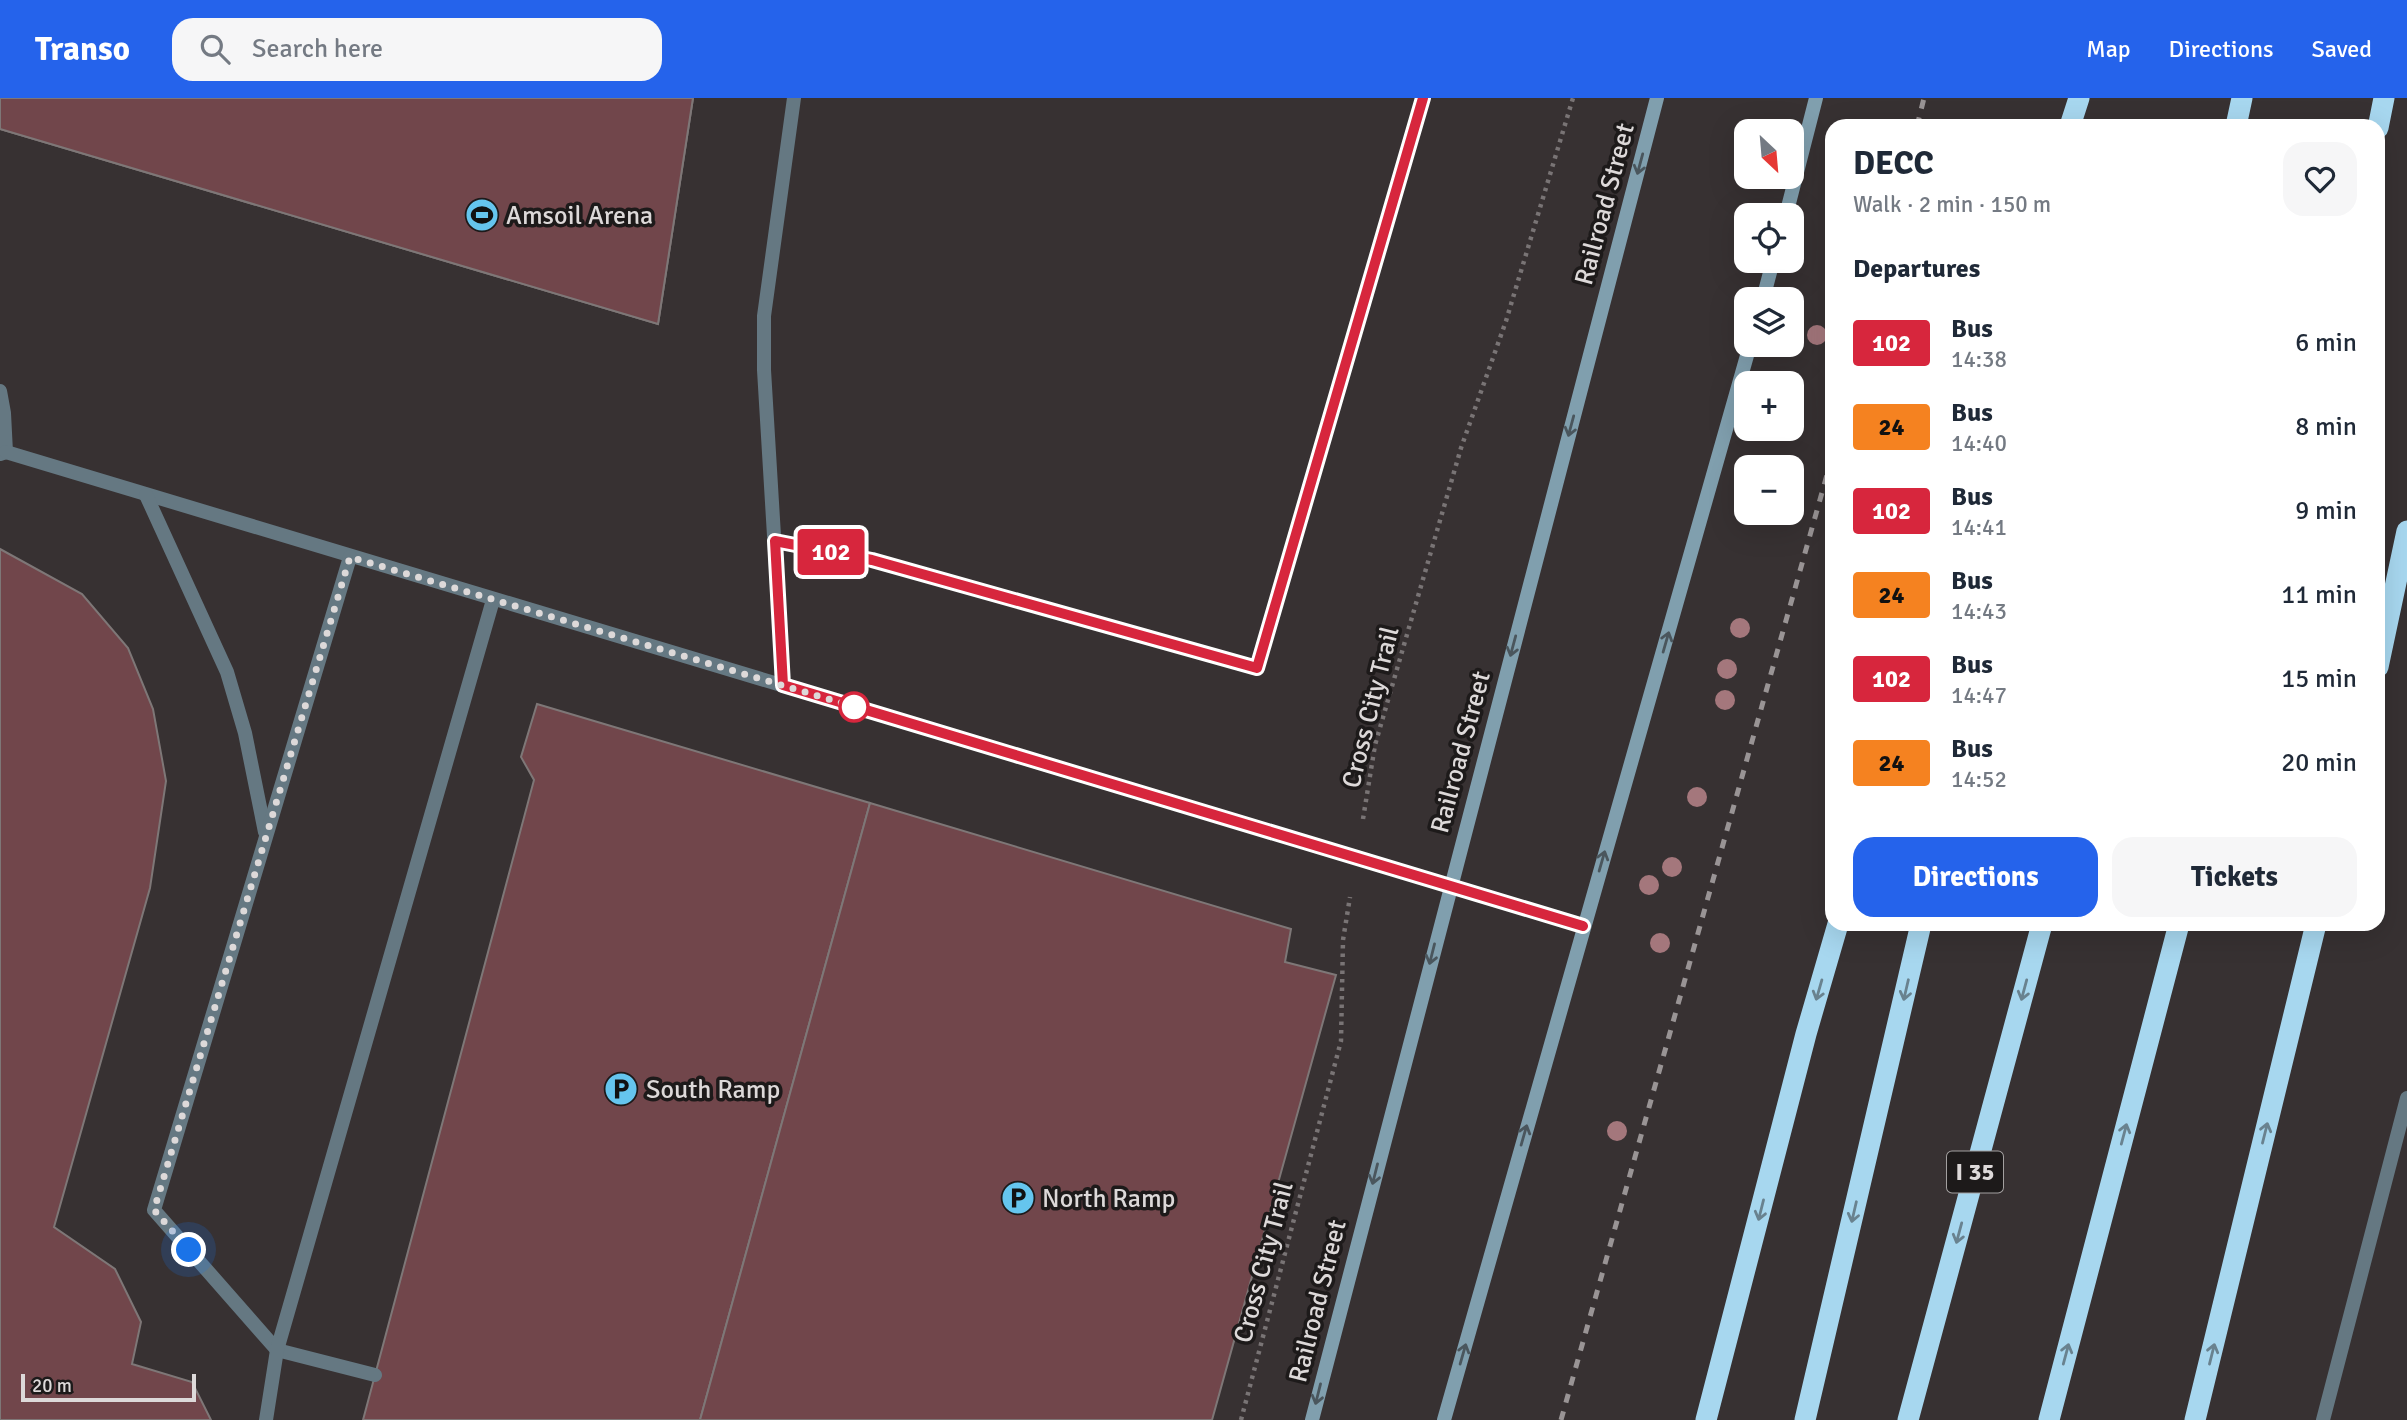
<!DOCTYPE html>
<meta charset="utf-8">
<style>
body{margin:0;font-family:Signika,sans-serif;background:#f6f6f7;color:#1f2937;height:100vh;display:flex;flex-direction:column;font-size:26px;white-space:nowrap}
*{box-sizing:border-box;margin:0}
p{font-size:23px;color:#747a83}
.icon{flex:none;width:38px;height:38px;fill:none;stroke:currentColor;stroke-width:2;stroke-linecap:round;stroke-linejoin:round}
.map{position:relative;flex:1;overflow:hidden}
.side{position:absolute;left:1825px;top:21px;width:560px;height:812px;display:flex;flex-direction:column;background:#fff;border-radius:21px;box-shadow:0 7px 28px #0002}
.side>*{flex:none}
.badge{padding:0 14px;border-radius:5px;font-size:24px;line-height:46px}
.needle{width:46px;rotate:154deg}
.buttons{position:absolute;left:1734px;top:21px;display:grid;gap:14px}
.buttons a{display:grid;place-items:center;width:70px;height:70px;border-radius:14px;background:#fff;box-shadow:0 7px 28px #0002;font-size:35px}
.scale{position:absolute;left:21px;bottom:18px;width:175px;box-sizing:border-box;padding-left:7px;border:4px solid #ddd9d9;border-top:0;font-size:19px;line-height:24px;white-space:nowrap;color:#ddd9d9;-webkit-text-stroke:5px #1d1a1a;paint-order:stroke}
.you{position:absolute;width:35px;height:35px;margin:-18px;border:5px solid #fff;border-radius:50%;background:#1a73e8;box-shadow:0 0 0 10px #1a73e833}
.map>.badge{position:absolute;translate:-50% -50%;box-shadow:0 0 0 4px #fff}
h2{padding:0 28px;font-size:26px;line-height:63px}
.round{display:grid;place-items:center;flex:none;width:74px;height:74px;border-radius:21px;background:#f6f6f7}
.summary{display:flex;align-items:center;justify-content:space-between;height:119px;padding:0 28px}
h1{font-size:33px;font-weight:800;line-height:52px}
.primary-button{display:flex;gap:14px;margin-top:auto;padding:14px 28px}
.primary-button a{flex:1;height:80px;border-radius:21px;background:#2563eb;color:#fff;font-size:28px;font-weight:800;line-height:80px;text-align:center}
.primary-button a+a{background:#f6f6f7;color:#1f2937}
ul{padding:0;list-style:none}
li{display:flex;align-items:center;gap:21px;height:84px;padding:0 28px}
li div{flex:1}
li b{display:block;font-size:26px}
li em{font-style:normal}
li .badge{min-width:77px;font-weight:700;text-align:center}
header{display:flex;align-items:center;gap:42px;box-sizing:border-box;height:98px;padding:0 35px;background:#2563eb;color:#fff}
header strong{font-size:33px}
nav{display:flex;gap:38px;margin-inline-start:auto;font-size:24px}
.search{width:490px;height:63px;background:#f6f6f7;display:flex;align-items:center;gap:18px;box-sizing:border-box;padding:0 24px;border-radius:21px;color:#747a83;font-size:26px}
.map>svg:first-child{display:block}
.building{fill:#71464b;stroke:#7e7777;stroke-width:2}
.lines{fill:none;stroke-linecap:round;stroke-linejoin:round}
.path{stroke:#797475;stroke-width:4.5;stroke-dasharray:3.5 5;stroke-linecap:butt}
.lane{stroke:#657882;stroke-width:14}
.street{stroke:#657882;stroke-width:14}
.secondary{stroke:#809fae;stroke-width:14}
.highway{stroke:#a7d7ef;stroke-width:21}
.rail{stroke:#999495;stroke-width:5;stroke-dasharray:9 9;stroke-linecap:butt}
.tree{fill:#a4777c}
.oneway{stroke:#4a565d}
.oneway2{stroke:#69828f}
.line-casing{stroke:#fff;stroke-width:16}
.line{stroke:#d7263d;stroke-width:10}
.walk{stroke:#ddd9d9;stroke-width:7;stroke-dasharray:0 12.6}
.stop-dot{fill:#fff;stroke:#d7263d;stroke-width:3.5}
.labels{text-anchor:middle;stroke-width:7;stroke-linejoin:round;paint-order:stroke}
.shield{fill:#1d1a1a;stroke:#a3a0a0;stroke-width:2}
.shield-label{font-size:24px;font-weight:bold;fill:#ddd9d9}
.street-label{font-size:26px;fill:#ddd9d9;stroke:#1d1a1a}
.poi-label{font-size:26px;fill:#ddd9d9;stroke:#1d1a1a;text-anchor:start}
</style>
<header>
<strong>Transo</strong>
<div class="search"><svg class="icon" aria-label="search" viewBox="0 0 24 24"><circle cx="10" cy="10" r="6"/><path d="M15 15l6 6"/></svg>Search here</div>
<nav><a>Map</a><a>Directions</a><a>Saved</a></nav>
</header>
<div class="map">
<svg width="2407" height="1322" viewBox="0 0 2407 1322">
<rect width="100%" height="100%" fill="#373132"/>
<g class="building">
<polygon points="0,0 693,0 658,226 0,31"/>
<polygon points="0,0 693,0 658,226 0,31"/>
<polygon points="0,451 82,496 128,550 153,611 166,683 150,790 54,1129 115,1171 141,1224 132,1266 192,1284 211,1322 0,1322"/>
<polygon points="537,606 870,705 700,1322 363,1322 534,682 521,659"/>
<polygon points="870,705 1291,831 1285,864 1336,877 1212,1322 700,1322"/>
</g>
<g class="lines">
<g class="path">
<polyline points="1363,721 1375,647 1461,350 1506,223 1573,0"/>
<polyline points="1241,1322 1341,943 1343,842 1350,799"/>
</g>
<g class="lane">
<polyline points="0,293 4,315 6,354 0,356"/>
<polyline points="6,354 1583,828"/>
<polyline points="146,397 227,574 245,635 265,734"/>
<polyline points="775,443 872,462 1257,570 1423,0"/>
<polyline points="350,459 154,1112 277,1252 375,1277"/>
<polyline points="783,587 764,272 764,218 794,0"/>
<polyline points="266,1322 277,1252 493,502"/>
</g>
<polyline class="street" points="2323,1322 2407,1000"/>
<g class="secondary">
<polyline points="1786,117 1816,0"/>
<polyline points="1763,201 1773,163"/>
<polyline points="1312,1322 1657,0"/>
<polyline points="1444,1322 1750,247"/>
</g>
<g class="highway">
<polyline points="2070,28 2079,0"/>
<polyline points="2236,28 2242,0"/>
<polyline points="2378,30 2384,0"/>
<polyline points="2378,569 2407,433"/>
<polyline points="1706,1322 1806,936 1838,826"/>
<polyline points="1805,1322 1921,826"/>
<polyline points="1908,1322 2042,826"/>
<polyline points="2049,1322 2179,826"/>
<polyline points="2195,1322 2316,826"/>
</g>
<g class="rail">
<polyline points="1917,28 1924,0"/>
<polyline points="1561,1322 1832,359"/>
</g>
</g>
<g class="tree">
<circle cx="1817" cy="237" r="10"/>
<circle cx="1740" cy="530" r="10"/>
<circle cx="1727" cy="571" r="10"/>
<circle cx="1725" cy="602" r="10"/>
<circle cx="1697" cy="699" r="10"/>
<circle cx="1672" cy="769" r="10"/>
<circle cx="1649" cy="787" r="10"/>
<circle cx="1660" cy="845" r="10"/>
<circle cx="1617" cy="1033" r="10"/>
</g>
<defs><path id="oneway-shaft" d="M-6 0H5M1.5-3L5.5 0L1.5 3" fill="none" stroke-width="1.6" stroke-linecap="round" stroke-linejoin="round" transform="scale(1.75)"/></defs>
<g class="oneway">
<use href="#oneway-shaft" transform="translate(1640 66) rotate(105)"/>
<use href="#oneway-shaft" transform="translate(1571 328) rotate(105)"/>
<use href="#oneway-shaft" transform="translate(1666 544) rotate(-74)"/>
<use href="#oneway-shaft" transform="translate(1513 548) rotate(105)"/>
<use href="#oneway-shaft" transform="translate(1602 763) rotate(-74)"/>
<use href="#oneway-shaft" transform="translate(1432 856) rotate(104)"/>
<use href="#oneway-shaft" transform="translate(1524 1037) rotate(-74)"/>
<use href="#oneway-shaft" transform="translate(1375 1076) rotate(104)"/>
<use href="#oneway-shaft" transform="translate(1463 1256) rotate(-74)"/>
<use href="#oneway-shaft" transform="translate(1318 1296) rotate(104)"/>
</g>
<g class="oneway2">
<use href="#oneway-shaft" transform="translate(1819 892) rotate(106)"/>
<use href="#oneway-shaft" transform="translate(1906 892) rotate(103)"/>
<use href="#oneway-shaft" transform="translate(2024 892) rotate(105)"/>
<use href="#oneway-shaft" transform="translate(2265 1035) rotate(-76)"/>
<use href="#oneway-shaft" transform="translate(2124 1036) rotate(-75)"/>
<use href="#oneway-shaft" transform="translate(1761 1112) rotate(104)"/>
<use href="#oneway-shaft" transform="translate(1854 1114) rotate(103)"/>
<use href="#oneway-shaft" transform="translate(1959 1135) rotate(105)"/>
<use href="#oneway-shaft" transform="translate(2066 1256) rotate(-75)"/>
<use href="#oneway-shaft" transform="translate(2212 1256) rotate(-76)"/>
</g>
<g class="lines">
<defs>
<polyline id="line" points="1423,0 1257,570 872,462 775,443 783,587 1583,828"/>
</defs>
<use href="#line" class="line-casing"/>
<use href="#line" class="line"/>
<polyline class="walk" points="189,1152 154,1112 350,459 862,611 854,609"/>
</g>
<defs>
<symbol id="stadium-disc" viewBox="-11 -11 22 22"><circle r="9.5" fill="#65c5ee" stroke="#1d1a1a"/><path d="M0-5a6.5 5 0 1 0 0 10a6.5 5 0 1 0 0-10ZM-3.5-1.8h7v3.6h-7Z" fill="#111"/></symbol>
<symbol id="parking-disc" viewBox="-11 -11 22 22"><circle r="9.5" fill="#65c5ee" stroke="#1d1a1a"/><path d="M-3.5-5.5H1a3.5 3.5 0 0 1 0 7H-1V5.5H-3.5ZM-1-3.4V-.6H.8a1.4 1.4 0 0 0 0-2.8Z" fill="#111"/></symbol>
</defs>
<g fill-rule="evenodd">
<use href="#stadium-disc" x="463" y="98" width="38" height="38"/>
<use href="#parking-disc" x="602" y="972" width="38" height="38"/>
<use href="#parking-disc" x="999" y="1081" width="38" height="38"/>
</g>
<circle class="stop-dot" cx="854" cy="609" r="14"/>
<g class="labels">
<rect class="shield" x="1947" y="1053.5" width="56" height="41" rx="5"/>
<g class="shield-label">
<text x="1975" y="1082">I 35</text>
</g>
<g class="street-label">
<text transform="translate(1604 106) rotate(-75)" y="9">Railroad Street</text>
<text transform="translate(1370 609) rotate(-76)" y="9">Cross City Trail</text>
<text transform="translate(1460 654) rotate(-75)" y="9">Railroad Street</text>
<text transform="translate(1263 1164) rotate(-75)" y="9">Cross City Trail</text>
<text transform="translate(1317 1203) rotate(-76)" y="9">Railroad Street</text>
</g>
<g class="poi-label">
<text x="506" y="126">Amsoil Arena</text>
<text x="646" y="1000">South Ramp</text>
<text x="1042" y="1109">North Ramp</text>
</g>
</g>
</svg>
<div class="buttons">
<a><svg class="needle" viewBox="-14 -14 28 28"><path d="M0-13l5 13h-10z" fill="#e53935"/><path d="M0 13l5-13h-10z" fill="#747a83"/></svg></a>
<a><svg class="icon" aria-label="locate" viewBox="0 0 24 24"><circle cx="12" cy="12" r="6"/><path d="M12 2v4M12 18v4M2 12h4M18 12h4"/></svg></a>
<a><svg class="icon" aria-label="layers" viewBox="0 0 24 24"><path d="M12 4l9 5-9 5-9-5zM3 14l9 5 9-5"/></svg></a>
<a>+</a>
<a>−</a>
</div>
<div class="scale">20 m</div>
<div class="you" style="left:189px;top:1152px"></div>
<b class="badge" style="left:831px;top:454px;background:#d7263d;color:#fff">102</b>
<section class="side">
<div class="summary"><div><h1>DECC</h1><p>Walk · 2 min · 150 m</p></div><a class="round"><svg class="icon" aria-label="heart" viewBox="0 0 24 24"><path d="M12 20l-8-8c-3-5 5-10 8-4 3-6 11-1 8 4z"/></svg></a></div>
<h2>Departures</h2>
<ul>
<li><span class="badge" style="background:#d7263d;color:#fff">102</span><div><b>Bus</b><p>14:38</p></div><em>6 min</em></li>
<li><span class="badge" style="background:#f58220;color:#111">24</span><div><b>Bus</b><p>14:40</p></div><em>8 min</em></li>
<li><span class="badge" style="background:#d7263d;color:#fff">102</span><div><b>Bus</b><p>14:41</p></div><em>9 min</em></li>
<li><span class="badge" style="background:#f58220;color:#111">24</span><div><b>Bus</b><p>14:43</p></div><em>11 min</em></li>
<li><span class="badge" style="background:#d7263d;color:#fff">102</span><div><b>Bus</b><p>14:47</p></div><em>15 min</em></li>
<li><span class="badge" style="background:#f58220;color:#111">24</span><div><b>Bus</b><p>14:52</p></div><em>20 min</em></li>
</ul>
<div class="primary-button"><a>Directions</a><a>Tickets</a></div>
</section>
</div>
